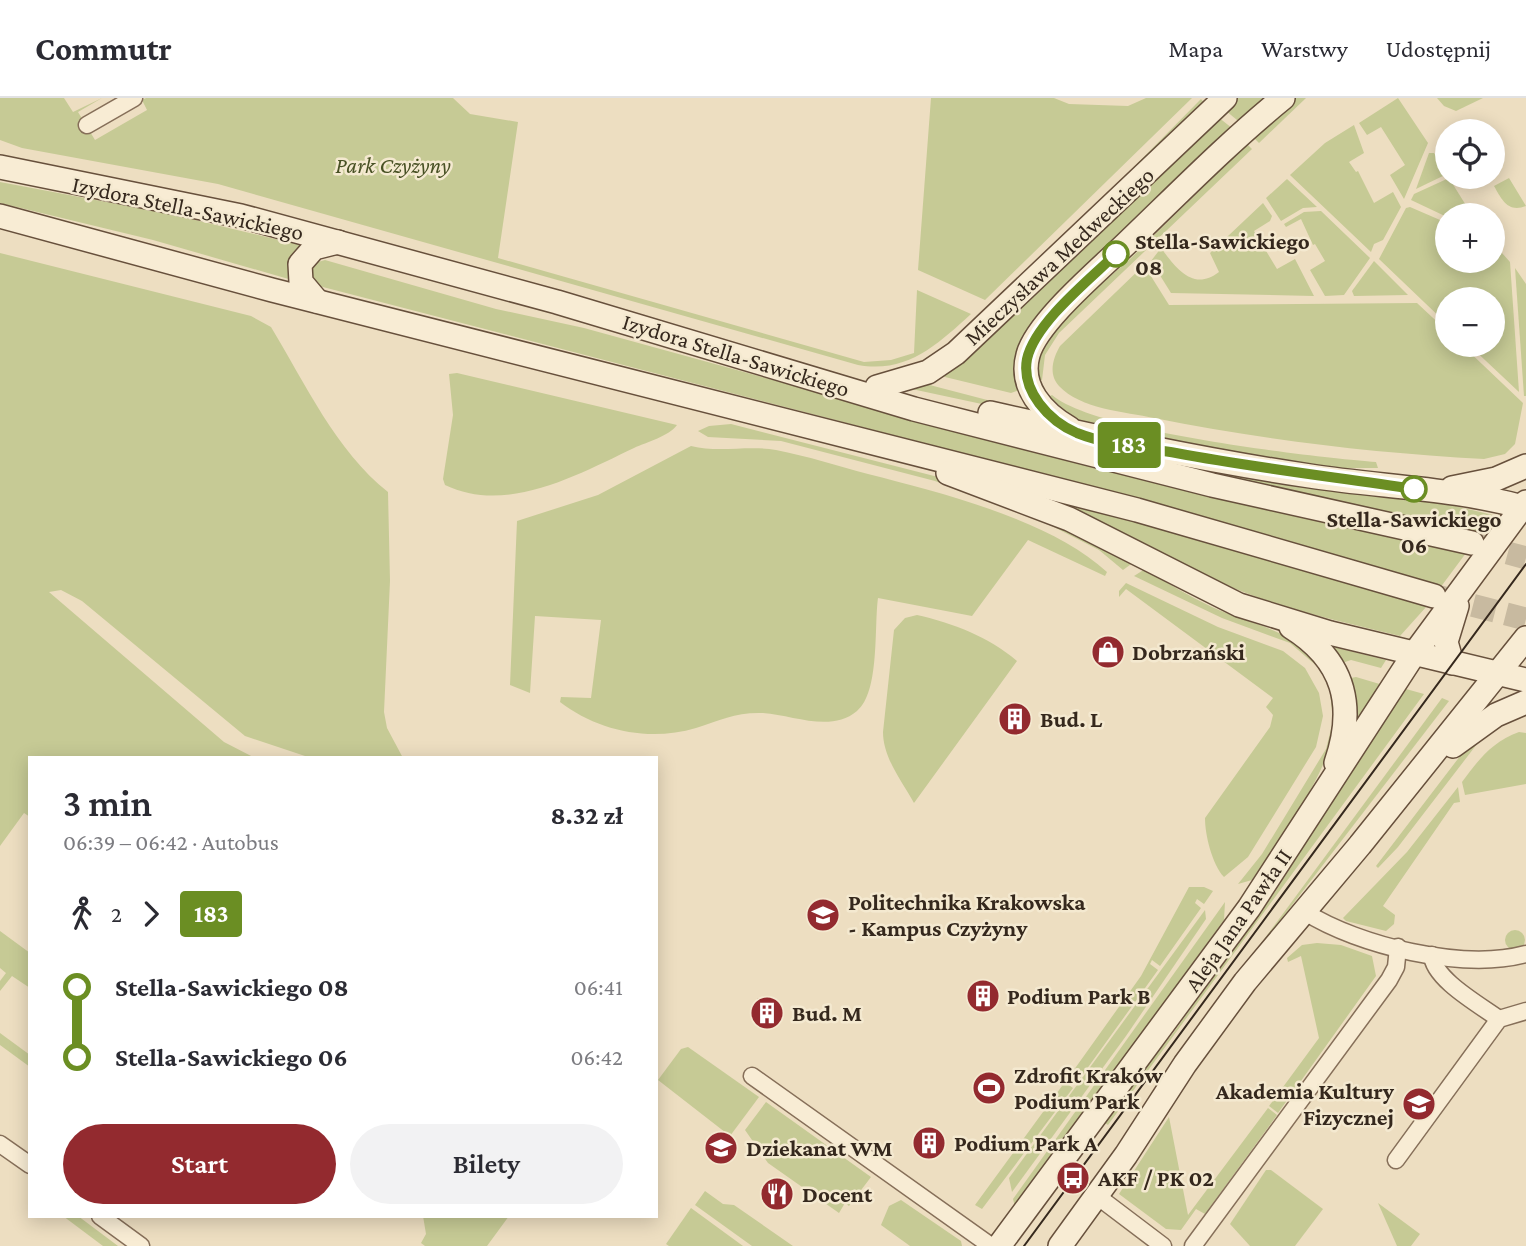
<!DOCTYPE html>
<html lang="pl">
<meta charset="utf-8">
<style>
body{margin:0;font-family:"Crimson Pro",serif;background:#f2f2f3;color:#2b2b33;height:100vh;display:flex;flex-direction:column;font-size:26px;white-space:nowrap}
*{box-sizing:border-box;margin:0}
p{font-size:23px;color:#7c7c81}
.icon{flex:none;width:38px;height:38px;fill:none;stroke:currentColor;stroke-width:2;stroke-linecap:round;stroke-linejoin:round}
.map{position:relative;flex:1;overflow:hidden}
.drawer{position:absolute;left:28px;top:658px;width:630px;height:462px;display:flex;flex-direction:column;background:#fff;border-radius:0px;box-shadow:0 4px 18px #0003}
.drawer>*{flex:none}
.badge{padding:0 14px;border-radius:5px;font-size:24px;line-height:46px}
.tools{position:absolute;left:1435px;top:21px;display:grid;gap:14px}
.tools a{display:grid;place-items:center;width:70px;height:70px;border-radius:50%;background:#fff;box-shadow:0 4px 18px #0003;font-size:35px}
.map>.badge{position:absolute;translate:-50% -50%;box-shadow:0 0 0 4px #fff}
.legs{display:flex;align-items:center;gap:10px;height:77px;padding:0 35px;font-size:23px}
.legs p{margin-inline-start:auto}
.headline{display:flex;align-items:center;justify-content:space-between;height:119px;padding:0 35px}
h1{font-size:38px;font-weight:600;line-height:52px}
.cta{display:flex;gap:14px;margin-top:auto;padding:14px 35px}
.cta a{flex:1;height:80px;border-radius:42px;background:#932a2f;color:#fff;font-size:28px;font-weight:600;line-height:80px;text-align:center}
.cta a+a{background:#f2f2f3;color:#2b2b33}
ul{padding:0 35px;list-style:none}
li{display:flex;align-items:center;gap:24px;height:70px;font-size:26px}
li i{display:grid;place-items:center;width:10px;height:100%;margin:0 9px;background:currentColor}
li i::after{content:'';width:18px;height:18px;margin:-9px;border:5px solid;border-radius:50%;background:#fff}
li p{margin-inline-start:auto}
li:first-child i{background:linear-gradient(#0000 50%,currentColor 0)}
li:last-child i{background:linear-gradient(currentColor 50%,#0000 0)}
header{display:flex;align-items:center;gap:42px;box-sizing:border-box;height:98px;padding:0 35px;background:#fff;border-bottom:2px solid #e1e1e2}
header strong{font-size:33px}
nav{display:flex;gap:38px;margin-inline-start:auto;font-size:24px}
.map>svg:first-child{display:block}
.green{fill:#c6ca95}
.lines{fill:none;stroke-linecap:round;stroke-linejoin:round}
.secondary-tunnel{stroke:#c8baa0;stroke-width:23;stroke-dasharray:23 11;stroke-linecap:butt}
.street-casing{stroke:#866f59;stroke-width:19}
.secondary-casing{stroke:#67503c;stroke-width:26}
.street{stroke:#f8ecd4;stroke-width:16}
.secondary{stroke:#f8ecd4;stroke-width:23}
.tram{stroke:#35281d;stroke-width:2}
.line-1-casing{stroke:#fff;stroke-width:16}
.line-1{stroke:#6b8e23;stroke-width:10}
.stop-1-dot{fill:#fff;stroke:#6b8e23;stroke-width:3.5}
.labels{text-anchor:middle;stroke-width:5;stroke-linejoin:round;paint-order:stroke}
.park-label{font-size:23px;font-style:italic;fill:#485124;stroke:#f4e9d0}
.street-label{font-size:23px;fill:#35281d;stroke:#f4e9d0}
.stop-label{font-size:23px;font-weight:bold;fill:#35281d;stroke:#f4e9d0;text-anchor:start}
.poi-label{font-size:23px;font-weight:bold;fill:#35281d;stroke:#f4e9d0;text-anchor:start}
</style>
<header>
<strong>Commutr</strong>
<nav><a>Mapa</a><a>Warstwy</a><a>Udostępnij</a></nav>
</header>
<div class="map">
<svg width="1526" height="1148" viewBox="0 0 1526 1148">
<rect width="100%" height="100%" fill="#eddec1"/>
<g class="green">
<path d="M 0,0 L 64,0 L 73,14 L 102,0 L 78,14 L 95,42 L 147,12 L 142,2 L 146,0 L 453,0 L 470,16 L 518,24 L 498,160 L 864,264 L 891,262 L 914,255 L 917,192 L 971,216 C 938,246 907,276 858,267 L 218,86 L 22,50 L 0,42 Z"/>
<polygon points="931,0 1054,0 1069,6 1128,8 1146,0 1192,0 985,202 918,172"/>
<polygon points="1238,0 1271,0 1243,27 1225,12"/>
<polygon points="1295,0 1306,0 1259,45 1254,40"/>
<polygon points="1398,0 1428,45 1404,101 1390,77 1405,67 1381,29 1367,37 1359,25"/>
<polygon points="1437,0 1483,0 1456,13 1444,8"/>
<polygon points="1201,1 1205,6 1128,75"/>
<polygon points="1218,19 1237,34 1038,223 1022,291 1011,295 945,279 941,275"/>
<polygon points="1354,27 1364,55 1349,64 1356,74 1358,73 1374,105 1393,94 1401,109 1383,142 1374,146 1371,154 1290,77 1325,45"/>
<polygon points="1247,46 1252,51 1059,235 1045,257 1042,282 1036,284 1036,258 1059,223 1130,161"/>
<polygon points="1429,55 1434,55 1447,76 1416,91"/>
<polygon points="1449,80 1472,117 1447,119 1411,102 1414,96"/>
<path d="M 1509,80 L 1526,108 C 1508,115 1502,102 1494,88 Z"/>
<polygon points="1287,81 1317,109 1303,110 1281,123 1266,100"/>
<polygon points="0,84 170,116 305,148 292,182 153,142 0,105"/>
<path d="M 1263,105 L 1272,118 L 1270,123 L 1254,133 L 1277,171 L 1295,161 L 1314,198 L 1171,195 L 1151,163 L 1161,150 C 1176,170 1193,194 1219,174 L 1210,155 Z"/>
<polygon points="1410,109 1447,125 1447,163 1493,163 1493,145 1510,164 1519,294 1469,247 1493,247 1493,201 1447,201 1447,226 1379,161 1406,110"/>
<polygon points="1321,113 1370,160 1344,197 1325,198 1310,172 1325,163 1315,146 1313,147 1301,121 1286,129 1284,126 1304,114"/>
<path d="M 0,155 L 251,218 L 271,229 C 305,285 336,353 388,394 L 390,483 L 384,614 L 387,630 L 403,660 L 311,660 L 245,638 L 82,503 L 61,492 L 49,494 L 224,644 L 255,660 L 30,660 L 30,719 L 24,715 L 0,748 Z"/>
<polygon points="325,162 496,211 584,230 959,333 1466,455 1440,490 1166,410 947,351 319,188 310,174 318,164"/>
<polygon points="1374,163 1408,197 1354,198 1352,193"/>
<path d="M 1144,167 L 1169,207 L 1417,205 L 1447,233 L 1447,247 L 1462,247 L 1523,305 L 1515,346 L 1505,356 L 1484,361 C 1372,355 1264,342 1154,320 C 1126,314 1080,311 1059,288 C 1048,276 1053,260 1060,248 Z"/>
<polygon points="1515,170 1526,186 1526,298 1524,298"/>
<path d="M 457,275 L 677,327 C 669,338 647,344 634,350 C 579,376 507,417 445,387 L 443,381 L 453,317 L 449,276 Z"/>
<polygon points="922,285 1018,310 1030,309 1038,318 907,290"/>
<path d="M 1052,297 C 1094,334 1313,359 1376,364 L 1378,370 L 1320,370 L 1131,336 L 1069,320 L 1044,301 Z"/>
<polygon points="731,326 942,380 1039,415 1134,464 1123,472 1099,452 1048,426 935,383 781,343 708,339 698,333 709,328"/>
<path d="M 691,348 C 719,355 748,347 776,352 C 807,358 838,368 868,376 C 942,395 1051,422 1107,474 L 1105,478 L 1028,442 L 972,518 L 878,500 C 874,529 880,594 857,613 C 831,635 793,617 763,615 C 736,614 721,622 696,630 C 649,644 598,633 560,604 L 561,599 L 591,600 L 601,522 L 535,518 L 530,595 L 510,587 L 517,423 L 598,397 Z"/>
<polygon points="1104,348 1434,403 1493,417 1478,438 1193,373"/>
<path d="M 1053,401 L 1146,424 L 1427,508 L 1400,538 C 1348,525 1296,514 1246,495 C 1179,470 1116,433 1053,401 Z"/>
<path d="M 1145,471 C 1167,485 1189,498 1212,509 C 1250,527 1297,531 1319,570 L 1290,545 L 1222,520 L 1134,478 Z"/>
<path d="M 1126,485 L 1218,529 L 1283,553 L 1305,570 L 1319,595 L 1323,618 L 1316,649 L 1248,759 L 1224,779 C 1212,766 1205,737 1205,720 L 1270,629 L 1273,617 L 1266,609 L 1273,600 L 1126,491 L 1119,499 L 1119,493 Z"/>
<path d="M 917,517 C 953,525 989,539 1017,563 L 914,705 C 902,683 883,660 883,634 L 894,532 L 905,520 Z"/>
<polygon points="1325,547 1386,562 1381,570 1351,562 1339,566"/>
<polygon points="1356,579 1383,587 1352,635 1346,581"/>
<path d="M 1333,588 C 1352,652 1285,729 1252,782 L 1238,786 L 1262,756 L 1326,651 L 1333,623 L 1330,593 Z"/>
<polygon points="1406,591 1424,596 1108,1027 1102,1023 1171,938 1275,794 1402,592"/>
<polygon points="1442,600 1449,603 1226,893"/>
<polygon points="1506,624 1477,646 1398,749 1378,770 1376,768 1467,649"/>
<path d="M 1519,634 L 1526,635 L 1526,686 L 1465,697 L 1462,684 C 1479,661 1492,644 1519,634 Z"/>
<polygon points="1458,689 1460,704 1454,705 1383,808 1395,817 1394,826 1386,833 1346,823 1343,820 1407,754"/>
<polygon points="1189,789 1204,789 1213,793 1204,806 1197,801 1195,805 1201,810 1160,868 1152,862 1150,866 1158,872 1076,986 1059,974 1061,970 1071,976 1141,878"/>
<polygon points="1225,804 1224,822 1015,1109 1013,1101"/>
<polygon points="1205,812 1206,821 1126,938 1012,1094 1009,1080"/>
<circle cx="1515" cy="842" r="10"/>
<polygon points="0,833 30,855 30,890 12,878 0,893 0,883 6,875 0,870"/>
<polygon points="1317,845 1341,847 1372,858 1376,878 1278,1015 1269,1008 1319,940 1301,858 1288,864 1287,860 1302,847"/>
<polygon points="0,935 30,957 30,969 0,947"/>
<polygon points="688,949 759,999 730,1038 658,982 681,951"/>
<polygon points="1056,978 1073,990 982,1111 975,1107 1062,988 1053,981"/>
<polygon points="766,1004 871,1079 849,1108 845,1105 839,1115 768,1065 745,1032"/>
<polygon points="1268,1010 1277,1017 1205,1116 1196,1111 1181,1132 1166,1131 1119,1096 1169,1019 1188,1117"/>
<polygon points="1266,1072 1271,1072 1323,1111 1295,1148 1250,1148 1230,1126"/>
<polygon points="705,1093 723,1106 734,1107 793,1148 752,1148 695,1107"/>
<polygon points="901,1102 961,1143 962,1148 910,1148 881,1127 889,1108"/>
<polygon points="1378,1105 1420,1136 1411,1148 1397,1148"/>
<polygon points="691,1110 743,1148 669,1148 666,1146"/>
<polygon points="63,1118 78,1118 118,1148 103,1148"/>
<polygon points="423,1118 509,1118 487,1148 425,1148 421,1145 426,1136"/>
</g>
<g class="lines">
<g class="secondary-tunnel">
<polyline points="1475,446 1526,460"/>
<polyline points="1440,499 1526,521"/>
</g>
<defs>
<g id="street">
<polyline points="87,27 134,0"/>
<path d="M 1305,814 C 1359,848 1463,873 1526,856"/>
<path d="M 1432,857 C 1433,881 1480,907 1499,921"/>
<polyline points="752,978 991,1148"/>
<polyline points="0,1046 30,1067"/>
<polyline points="1396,1062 1499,921 1526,913"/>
<polyline points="1097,1098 1163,1148"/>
<polyline points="100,1118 141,1148"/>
<polyline points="1193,1148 1389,882 1396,869 1398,849"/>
</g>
<g id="secondary">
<polyline points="0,69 241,118 557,204 914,311 1212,387 1472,445"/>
<polyline points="0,118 272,192 1137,412 1434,498"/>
<polyline points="317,203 301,184 300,166 314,150 338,144"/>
<polyline points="877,289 928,274 956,255 1225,0"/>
<path d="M 990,315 C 1096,339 1202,362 1310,378 C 1381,389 1456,390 1526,410"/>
<path d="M 1069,330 C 1043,315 1019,289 1028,257 C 1037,223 1104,168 1130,142 C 1180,94 1229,44 1283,0"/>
<polyline points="948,375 1069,421 1239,507 1330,535 1526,582"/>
<polyline points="1452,390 1496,381 1526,368"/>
<path d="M 1291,529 C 1344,562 1356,607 1336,665"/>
<polyline points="1452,565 1446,544 1457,508"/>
<polyline points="1453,648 1496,617 1526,604"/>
<polyline points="999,1148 1249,810 1414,556 1526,404"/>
<polyline points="1060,1148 1126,1057 1185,966 1245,884 1360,747 1526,540"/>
</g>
</defs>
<use href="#street" class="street-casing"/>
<use href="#secondary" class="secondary-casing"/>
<use href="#street" class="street"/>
<use href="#secondary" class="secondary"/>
<polyline class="tram" points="1024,1148 1526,466"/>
</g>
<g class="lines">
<defs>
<path id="line-1" d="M 1116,156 C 1089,182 1035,225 1027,261 C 1021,293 1049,323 1077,335 C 1107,347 1145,350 1176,355 C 1256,370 1335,379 1414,391"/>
</defs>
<use href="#line-1" class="line-1-casing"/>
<use href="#line-1" class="line-1"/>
</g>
<defs>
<symbol id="shop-disc" viewBox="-11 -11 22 22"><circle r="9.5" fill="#932a2f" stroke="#f4e9d0"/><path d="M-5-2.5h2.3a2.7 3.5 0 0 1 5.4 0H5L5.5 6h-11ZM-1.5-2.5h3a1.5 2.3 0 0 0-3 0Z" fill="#fff"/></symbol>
<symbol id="building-disc" viewBox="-11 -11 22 22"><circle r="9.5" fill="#932a2f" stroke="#f4e9d0"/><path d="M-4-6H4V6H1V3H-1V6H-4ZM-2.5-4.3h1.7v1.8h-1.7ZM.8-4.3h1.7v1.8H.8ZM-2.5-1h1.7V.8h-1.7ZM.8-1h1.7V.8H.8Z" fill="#fff"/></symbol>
<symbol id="university-disc" viewBox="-11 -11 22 22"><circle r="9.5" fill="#932a2f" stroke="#f4e9d0"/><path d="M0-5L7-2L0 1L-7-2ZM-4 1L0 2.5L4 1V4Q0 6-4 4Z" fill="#fff"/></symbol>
<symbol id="stadium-disc" viewBox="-11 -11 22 22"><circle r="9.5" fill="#932a2f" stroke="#f4e9d0"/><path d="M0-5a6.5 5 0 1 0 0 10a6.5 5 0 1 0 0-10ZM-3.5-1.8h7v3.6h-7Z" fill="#fff"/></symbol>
<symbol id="bus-disc" viewBox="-11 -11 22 22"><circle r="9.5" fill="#932a2f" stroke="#f4e9d0"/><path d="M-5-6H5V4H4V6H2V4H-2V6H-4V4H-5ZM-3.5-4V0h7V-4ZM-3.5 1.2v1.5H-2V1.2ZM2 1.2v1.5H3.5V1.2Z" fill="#fff"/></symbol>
<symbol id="restaurant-disc" viewBox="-11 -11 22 22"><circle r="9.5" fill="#932a2f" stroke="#f4e9d0"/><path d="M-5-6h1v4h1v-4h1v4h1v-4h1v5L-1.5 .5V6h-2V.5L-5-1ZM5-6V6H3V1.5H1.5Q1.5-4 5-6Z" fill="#fff"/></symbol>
</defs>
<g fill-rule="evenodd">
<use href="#shop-disc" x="1089" y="535" width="38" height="38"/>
<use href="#building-disc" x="996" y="602" width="38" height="38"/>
<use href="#university-disc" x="804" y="798" width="38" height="38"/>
<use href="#building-disc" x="964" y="879" width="38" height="38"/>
<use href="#building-disc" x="748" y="896" width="38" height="38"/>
<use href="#stadium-disc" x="970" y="971" width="38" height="38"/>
<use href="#university-disc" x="1400" y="987" width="38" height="38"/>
<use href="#building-disc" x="910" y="1026" width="38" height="38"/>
<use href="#university-disc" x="702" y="1031" width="38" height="38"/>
<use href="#bus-disc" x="1054" y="1061" width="38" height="38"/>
<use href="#restaurant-disc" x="758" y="1077" width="38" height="38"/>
</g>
<g class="stop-1-dot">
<circle cx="1116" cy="156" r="12"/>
<circle cx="1414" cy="391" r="12"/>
</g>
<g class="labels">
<g class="park-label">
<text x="393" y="75">Park Czyżyny</text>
</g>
<g class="street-label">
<text transform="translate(188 110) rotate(12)" y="8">Izydora Stella-Sawickiego</text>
<text transform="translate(1059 158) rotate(-43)" y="8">Mieczysława Medweckiego</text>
<text transform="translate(736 257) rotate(17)" y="8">Izydora Stella-Sawickiego</text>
<text transform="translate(1238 822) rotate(-55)" y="8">Aleja Jana Pawła II</text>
</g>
<g class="stop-label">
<text x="1135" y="151">Stella-Sawickiego<tspan x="1135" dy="26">08</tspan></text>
<text x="1414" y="429" text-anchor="middle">Stella-Sawickiego<tspan x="1414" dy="26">06</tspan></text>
</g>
<g class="poi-label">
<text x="1132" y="562">Dobrzański</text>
<text x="1040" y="629">Bud. L</text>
<text x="848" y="812">Politechnika Krakowska<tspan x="848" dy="26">- Kampus Czyżyny</tspan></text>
<text x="1007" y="906">Podium Park B</text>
<text x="792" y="923">Bud. M</text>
<text x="1014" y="985">Zdrofit Kraków<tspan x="1014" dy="26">Podium Park</tspan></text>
<text x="1394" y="1001" text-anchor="end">Akademia Kultury<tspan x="1394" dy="26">Fizycznej</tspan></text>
<text x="954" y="1053">Podium Park A</text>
<text x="746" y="1058">Dziekanat WM</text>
<text x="1098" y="1088">AKF / PK 02</text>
<text x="802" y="1104">Docent</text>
</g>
</g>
</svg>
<div class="tools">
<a><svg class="icon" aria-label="locate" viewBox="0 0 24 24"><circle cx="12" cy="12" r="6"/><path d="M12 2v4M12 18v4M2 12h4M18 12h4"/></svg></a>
<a>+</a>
<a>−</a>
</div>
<b class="badge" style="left:1129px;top:347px;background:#6b8e23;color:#fff">183</b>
<section class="drawer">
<div class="headline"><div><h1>3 min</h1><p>06:39 – 06:42 · Autobus</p></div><b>8.32 zł</b></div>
<div class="legs"><svg class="icon" aria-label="walk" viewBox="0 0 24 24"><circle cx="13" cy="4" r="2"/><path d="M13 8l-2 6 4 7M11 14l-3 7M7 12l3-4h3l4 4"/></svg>2<svg class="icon" aria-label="forward" viewBox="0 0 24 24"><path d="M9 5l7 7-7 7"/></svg><b class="badge" style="background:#6b8e23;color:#fff">183</b></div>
<ul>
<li><i style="color:#6b8e23"></i><b>Stella-Sawickiego 08</b><p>06:41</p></li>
<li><i style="color:#6b8e23"></i><b>Stella-Sawickiego 06</b><p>06:42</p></li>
</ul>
<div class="cta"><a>Start</a><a>Bilety</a></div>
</section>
</div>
